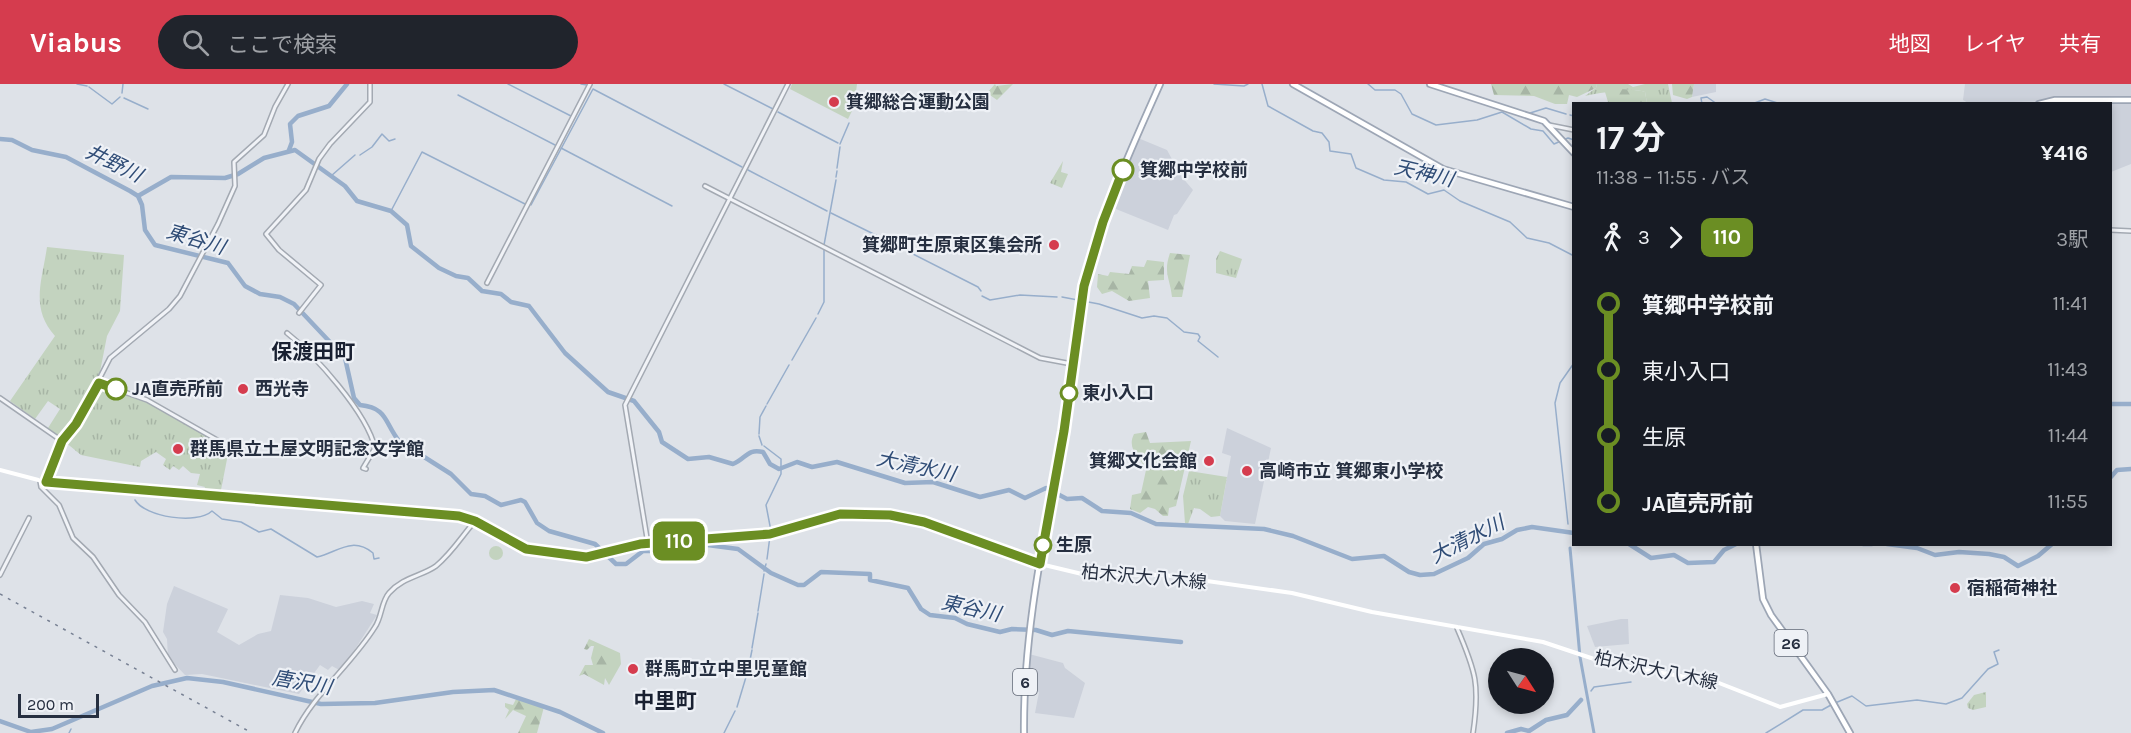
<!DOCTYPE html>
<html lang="ja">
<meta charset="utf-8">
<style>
body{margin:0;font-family:Karla,"Noto Sans JP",sans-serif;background:#20242c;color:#f1f3f6;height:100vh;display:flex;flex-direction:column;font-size:22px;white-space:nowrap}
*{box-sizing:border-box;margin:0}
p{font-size:20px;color:#9ea1a6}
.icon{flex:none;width:33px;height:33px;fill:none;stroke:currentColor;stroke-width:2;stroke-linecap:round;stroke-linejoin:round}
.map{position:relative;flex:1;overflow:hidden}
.drawer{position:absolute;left:1572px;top:18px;width:540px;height:444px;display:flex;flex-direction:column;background:#171b24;border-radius:0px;box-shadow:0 3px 9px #0003}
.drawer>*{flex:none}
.badge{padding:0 12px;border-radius:9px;font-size:21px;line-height:39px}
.needle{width:39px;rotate:126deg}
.buttons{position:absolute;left:1488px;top:564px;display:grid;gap:12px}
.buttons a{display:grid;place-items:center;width:66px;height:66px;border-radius:50%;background:#171b24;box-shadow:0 3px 9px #0003;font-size:30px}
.scale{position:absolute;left:18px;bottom:15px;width:81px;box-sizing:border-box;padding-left:6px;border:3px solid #262f40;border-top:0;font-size:16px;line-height:21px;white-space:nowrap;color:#262f40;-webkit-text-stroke:4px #eef1f6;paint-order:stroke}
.map>.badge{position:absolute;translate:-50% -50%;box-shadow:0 0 0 3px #fff}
.legs{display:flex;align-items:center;gap:9px;height:66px;padding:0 24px;font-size:20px}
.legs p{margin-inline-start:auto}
.head{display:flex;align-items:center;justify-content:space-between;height:102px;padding:0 24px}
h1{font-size:33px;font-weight:700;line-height:45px}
ul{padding:0 24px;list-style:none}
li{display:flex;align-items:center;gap:21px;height:66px;font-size:22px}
li i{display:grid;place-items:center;width:9px;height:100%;margin:0 8px;background:currentColor}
li i::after{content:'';width:15px;height:15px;margin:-8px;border:4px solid;border-radius:50%;background:#171b24}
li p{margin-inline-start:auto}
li:first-child i{background:linear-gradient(#0000 50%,currentColor 0)}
li:last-child i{background:linear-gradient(currentColor 50%,#0000 0)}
header{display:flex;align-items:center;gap:36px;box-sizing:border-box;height:84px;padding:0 30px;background:#d53c4e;color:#fff}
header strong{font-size:28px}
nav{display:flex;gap:33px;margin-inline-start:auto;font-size:21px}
.search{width:420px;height:54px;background:#20242c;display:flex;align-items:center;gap:15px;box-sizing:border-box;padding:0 21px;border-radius:33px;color:#9ea1a6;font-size:22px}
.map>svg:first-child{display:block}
.built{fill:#ccd1db}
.grass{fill:url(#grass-tufts)}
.forest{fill:url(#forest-firs)}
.garden{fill:#c3d3bf}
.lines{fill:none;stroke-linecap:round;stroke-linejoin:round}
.stream{stroke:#97aecb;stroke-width:1.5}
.canal{stroke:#97aecb;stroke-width:3}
.river{stroke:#97aecb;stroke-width:4.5}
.tertiary-casing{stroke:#a3a9b2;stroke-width:6}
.primary-casing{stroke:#9da6b5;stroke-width:8}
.tertiary{stroke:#f1f3f7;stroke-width:3}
.secondary{stroke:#fff;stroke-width:4}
.primary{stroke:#fff;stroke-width:4.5}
.rail{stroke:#778093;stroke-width:1.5;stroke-dasharray:3 6;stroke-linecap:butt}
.line-1-casing{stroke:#fff;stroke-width:14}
.line-1{stroke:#6b8e23;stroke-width:9}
.poi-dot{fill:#d53c4e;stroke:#eef1f6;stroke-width:2}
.stop-1-dot{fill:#fff;stroke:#6b8e23;stroke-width:3}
.labels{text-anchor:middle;stroke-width:4.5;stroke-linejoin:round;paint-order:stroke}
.shield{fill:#eef1f6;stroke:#626977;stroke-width:1.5}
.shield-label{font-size:16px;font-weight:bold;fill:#262f40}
.poi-label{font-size:18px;font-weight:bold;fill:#262f40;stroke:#eef1f6;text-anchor:start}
.stop-label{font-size:18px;font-weight:bold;fill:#262f40;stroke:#eef1f6;text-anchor:start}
.street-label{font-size:18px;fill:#262f40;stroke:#eef1f6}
.water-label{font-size:20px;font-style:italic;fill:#2f4c76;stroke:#eef1f6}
.quarter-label{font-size:21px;font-weight:bold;fill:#192031;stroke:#eef1f6}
</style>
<header>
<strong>Viabus</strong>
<div class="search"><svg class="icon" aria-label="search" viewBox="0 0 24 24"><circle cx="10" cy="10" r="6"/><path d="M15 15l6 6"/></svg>ここで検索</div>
<nav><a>地図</a><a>レイヤ</a><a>共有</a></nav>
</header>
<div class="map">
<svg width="2131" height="649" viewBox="0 0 2131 649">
<defs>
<pattern id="grass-tufts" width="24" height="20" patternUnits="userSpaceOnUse" patternTransform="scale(1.5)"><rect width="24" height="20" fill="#c3d3bf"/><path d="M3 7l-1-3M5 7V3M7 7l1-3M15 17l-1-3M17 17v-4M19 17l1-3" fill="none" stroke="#a7b5a5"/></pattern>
<pattern id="forest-firs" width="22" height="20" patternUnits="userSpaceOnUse" patternTransform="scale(1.5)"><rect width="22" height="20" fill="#c3d3bf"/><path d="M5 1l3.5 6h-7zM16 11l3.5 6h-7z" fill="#a7b5a5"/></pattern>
</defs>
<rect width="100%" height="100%" fill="#dee2e8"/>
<g class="built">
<polygon points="1694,0 1716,0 1716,8 1692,13"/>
<polygon points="1965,0 2131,0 2131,15 1968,19 1963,16"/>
<polygon points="2131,19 2131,80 2111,88 2110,20 2100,19"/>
<polygon points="1138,54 1167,66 1181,92 1193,106 1177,130 1174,131 1168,146 1111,123"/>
<polygon points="1227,344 1271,364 1255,440 1225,437 1220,432 1231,372 1222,369"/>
<polygon points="174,502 228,525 217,548 239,561 258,550 271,547 280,511 308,514 336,523 362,517 374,520 370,529 377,531 341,587 332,582 328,586 320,581 299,610 202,590 185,591 168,573 167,555 163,548 167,520"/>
<polygon points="1621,535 1628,535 1629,560 1595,563 1587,542"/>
<polygon points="1029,570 1063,579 1065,584 1085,599 1074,634 1035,629 1039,608 1026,605"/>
</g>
<g class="grass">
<path d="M 1597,0 L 1628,0 L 1633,3 L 1645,0 L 1668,0 L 1672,19 L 1647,19 L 1645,8 C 1630,3 1601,9 1585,12 L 1596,4 Z"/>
<polygon points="1063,77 1061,88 1068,90 1062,104 1050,99"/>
<path d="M 47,163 L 124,171 L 120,227 L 107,252 L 98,298 L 144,316 L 229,365 L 220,411 L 203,410 L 205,403 L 197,401 L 200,390 L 191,389 L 183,382 L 179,386 L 173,382 L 170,386 L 163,381 L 166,375 L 156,368 L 141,377 L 140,383 L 81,371 L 48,344 L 60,325 L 48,317 L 35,335 L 10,317 L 55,252 C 30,224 42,197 47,163 Z"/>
<polygon points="1220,167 1242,175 1236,194 1216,189 1216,175"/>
<polygon points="1189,387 1227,393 1220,432 1211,433 1200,425 1194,424 1188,440 1185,439 1183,412"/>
<polygon points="1986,608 1986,623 1973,626 1968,624 1967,620 1974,611"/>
</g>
<g class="forest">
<polygon points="995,0 996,2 1013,0 997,16 987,9"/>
<polygon points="1491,0 1597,0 1596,4 1577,13 1569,11 1567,20 1555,20 1534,12 1494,11"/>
<polygon points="1672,0 1694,0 1692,13 1687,15 1673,11"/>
<path d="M 1611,4 C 1622,6 1638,5 1645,8 L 1647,19 L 1608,18 L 1605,8 Z"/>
<path d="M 1170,169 L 1190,171 L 1182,213 L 1172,213 C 1170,194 1163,189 1170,169 Z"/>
<polygon points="1147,176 1164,178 1164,196 1148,197 1150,214 1129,217 1112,207 1102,210 1097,203 1098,190 1108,192 1110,188 1129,190 1132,182 1144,183"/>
<path d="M 1146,348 L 1150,359 L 1191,357 L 1176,422 L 1169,424 L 1168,432 L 1163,432 L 1155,425 L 1148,423 L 1140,429 L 1130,425 L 1132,411 L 1141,409 L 1146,386 C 1141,373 1126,366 1134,350 Z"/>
<circle cx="496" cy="469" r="7"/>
<polygon points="589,555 620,569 621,580 609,601 605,594 604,601 584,590 579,592 585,581 593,581 591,574 594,562 591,562 587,566 584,565"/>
<polygon points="516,615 544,623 537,649 518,649 526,632 513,626 505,635 509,626 505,623 505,619 513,621"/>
</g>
<polygon class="garden" points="792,0 857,0 854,23 848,35 790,5"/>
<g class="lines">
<g class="stream">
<polyline points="77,0 87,2"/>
<polyline points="508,0 571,32"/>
<polyline points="581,0 587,1"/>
<polyline points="724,0 773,25"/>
<polyline points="1214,0 1244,2 1248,0"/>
<polyline points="1262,0 1268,22 1313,47 1322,49 1329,58 1330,67 1351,70 1356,84 1384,96 1406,98 1428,110 1444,106 1460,117 1510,138 1527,154 1549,159 1574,172"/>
<polyline points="1368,0 1375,6 1395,6 1401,10 1412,30 1436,41 1477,36 1502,28 1531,45 1543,47 1554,60 1568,54 1574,56"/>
<polyline points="89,3 112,20 120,13"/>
<polyline points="122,9 123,0"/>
<polyline points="458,11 555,61"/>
<polyline points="124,14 148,25"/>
<polyline points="1603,20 1613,20"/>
<polyline points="1702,20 1701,14 1707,13 1717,20"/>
<polyline points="1752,20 1765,15 1781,20"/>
<polyline points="778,28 838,59"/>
<polyline points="1527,30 1546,24 1566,30"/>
<polyline points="1570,31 1574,32"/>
<polyline points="840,60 849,39"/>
<polyline points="561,64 672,122"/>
<polyline points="360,71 372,63 382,50 389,57 395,55"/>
<polyline points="837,84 840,63"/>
<polyline points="748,86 827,127"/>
<polyline points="331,92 355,71"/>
<polyline points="836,93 837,87"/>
<polyline points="531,121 593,5 742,83"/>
<polyline points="391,127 422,68 525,120"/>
<polyline points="831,129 904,165"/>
<polyline points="824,161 836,96"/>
<polyline points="907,167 978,203 981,207"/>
<polyline points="982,212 990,216 1020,211 1057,213"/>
<polyline points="1062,213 1099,220 1142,234 1154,232 1167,234 1184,248 1198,250 1200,253 1198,257 1218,273"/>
<polyline points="818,230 824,218 824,166"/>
<polyline points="792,276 816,234"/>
<polyline points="767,320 789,281"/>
<polyline points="759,350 760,333 766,322"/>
<polyline points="759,352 762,361"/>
<polyline points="764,362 781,375 781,390 766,421 771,447"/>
<path d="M 135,416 C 145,433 197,441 212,427 L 222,435 L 241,438 L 259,448 L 271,445 L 317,473 C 338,468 352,452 373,469 L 374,475 L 379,474"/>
<polyline points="1568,440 1555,319 1560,299 1574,279"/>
<polyline points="767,475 770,452"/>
<polyline points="764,487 766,480"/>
<polyline points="758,527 764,490"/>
<polyline points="752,564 758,529"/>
<polyline points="747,591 752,566"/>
<polyline points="1591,607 1594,603 1631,598"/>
<polyline points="1835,619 1852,612 1866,622 1917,616 1946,620 1962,614 1988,585 1998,580 1994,568 1999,566"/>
<polyline points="737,623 746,593"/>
<polyline points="69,649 71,645"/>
<polyline points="724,649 735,627"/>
<polyline points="1766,649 1803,626 1822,626 1831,621"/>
</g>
<polyline class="canal" points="1570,464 1580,573 1594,649"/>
<g class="river">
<path d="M 0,55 L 12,56 L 32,66 L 66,73 L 130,107 L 138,112 L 142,121 L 145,146 L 155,161 L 228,179 L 245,202 L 260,210 L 280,213 L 294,220 L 345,274 L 354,314 L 360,321 C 388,324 384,338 399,357 L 451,390 L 471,410 L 485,412 L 501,421 L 521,416 L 525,418 L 537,439 L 549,447 L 595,460 L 616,480 L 626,480 L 643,467 L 668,467 L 700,460 L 738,465 L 771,489 L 798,501 L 804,501 L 821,488 L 870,490 L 870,496 L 908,504 L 921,525 L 930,531 L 955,534 L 967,540 L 1000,548 L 1012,545 L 1036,546 L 1052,551 L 1068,547 L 1181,558"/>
<polyline points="289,66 292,58 290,40 298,32 329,22 347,0"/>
<path d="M 138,112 L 171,93 L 225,94 L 238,90 L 264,74 L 295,66 L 345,102 L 357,117 L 391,127 L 407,141 L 411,162 L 439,184 L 456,192 L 468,194 L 482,207 L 501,210 L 511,218 L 529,222 L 565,269 L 608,308 L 634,317 L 659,348 L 662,358 L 688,375 L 709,373 L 733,380 C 746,375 747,364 763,368 L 770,380 L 779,385 L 797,378 L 812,383 L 837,378 L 905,399 L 933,398 L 980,413 L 1009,406 L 1025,414 L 1046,404 L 1067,415 L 1082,414 L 1102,427 L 1131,429 L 1156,440 L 1264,445 L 1293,452 L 1352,475 L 1384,472 L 1409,488 L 1420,491 L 1434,490 L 1468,474 L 1484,460 L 1502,455 L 1517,446 L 1532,443 L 1574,449"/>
<polyline points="2110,320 2131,320"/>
<polyline points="2110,394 2117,386 2131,385"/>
<polyline points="1629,460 1651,474 1674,471 1688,479 1714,478 1724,466 1736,460"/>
<polyline points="1863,460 1872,460"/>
<polyline points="1887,460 1917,464 1935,471 1959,468 1989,470 2004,473 2018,482 2038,472 2052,460"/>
<polyline points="0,637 31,648 52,645 152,602 187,594 223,598 321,620 375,619 453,608 494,606 560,628 603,649"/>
<polyline points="1507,649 1521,645 1529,647 1546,636 1567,631 1581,616"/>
</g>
<defs>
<g id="tertiary">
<polyline points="1549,41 1574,46"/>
<polyline points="705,102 1040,274 1072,280"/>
<polyline points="2110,146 2131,147"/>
<polyline points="487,199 590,0"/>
<polyline points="299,229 321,201 279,166 266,150 306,106 319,75 330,60 370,18 370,0"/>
<path d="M 287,249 C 315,271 367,329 375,364 L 363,384 L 366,385"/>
<polyline points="99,299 147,316 233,365"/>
<polyline points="0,314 62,357"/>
<polyline points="40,397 41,403 59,421 73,454 93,473 119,511 145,538 175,586"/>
<polyline points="46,398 60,359 78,336 110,274 169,225 180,212 218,140 235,102 234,78 264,51 275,23 288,0"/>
<polyline points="648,460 625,321 788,0"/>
<polyline points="0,491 29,434"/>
<path d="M 1457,544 C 1476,588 1480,601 1473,649"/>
<path d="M 295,649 C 313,611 352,580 375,543 C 382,533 381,518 389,509 C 403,493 422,492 436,482 C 452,469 462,452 475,437"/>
</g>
<g id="primary">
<polyline points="1293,0 1443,85 1574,123"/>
<polyline points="1430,0 1544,37 1574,69"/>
<polyline points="2039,20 2055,16 2131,16"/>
<polyline points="1756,460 1763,515 1771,531 1828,610 1850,649"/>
<path d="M 1024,649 C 1023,555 1042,463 1059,370 C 1070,314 1072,255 1085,200 C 1101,130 1131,65 1160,0"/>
</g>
</defs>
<use href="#tertiary" class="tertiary-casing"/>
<use href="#primary" class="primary-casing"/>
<use href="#tertiary" class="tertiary"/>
<polyline class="secondary" points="0,386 46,398 459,432 475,437 526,465 581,473 640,461 770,450 840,430 905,433 1036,479 1082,490 1165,491 1292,509 1372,528 1543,558 1603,578 1719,599 1780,623 1828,610"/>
<use href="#primary" class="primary"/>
<polyline class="rail" points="0,510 252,649"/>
</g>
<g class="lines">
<defs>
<polyline id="line-1" points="116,305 99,299 76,340 62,357 46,398 459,432 475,437 526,465 586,473 640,460 770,450 840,430 890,431 924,438 1040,480 1064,347 1084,202 1103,138 1123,86"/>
</defs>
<use href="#line-1" class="line-1-casing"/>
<use href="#line-1" class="line-1"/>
</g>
<g class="poi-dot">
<circle cx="834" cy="18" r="6"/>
<circle cx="1054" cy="161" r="6"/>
<circle cx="243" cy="305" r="6"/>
<circle cx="178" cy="365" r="6"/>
<circle cx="1209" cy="377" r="6"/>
<circle cx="1247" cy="387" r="6"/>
<circle cx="1955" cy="504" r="6"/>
<circle cx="633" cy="585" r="6"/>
</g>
<g class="stop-1-dot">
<circle cx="1123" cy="86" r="10"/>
<circle cx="116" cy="305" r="10"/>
<circle cx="1069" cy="309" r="8"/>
<circle cx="1043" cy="461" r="8"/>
</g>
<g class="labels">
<g class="shield">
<rect x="1774.5" y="546" width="33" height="26" rx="4.5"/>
<rect x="1013" y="585" width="24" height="26" rx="4.5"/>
</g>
<g class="shield-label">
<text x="1791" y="565">26</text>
<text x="1025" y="604">6</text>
</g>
<g class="poi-label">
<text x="846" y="24">箕郷総合運動公園</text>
<text x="1042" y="167" text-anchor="end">箕郷町生原東区集会所</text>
<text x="255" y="311">西光寺</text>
<text x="190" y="371">群馬県立土屋文明記念文学館</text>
<text x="1197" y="383" text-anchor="end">箕郷文化会館</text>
<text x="1259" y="393">高崎市立 箕郷東小学校</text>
<text x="1967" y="510">宿稲荷神社</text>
<text x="645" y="591">群馬町立中里児童館</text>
</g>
<g class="stop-label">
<text x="1140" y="92">箕郷中学校前</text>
<text x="132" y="311">JA直売所前</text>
<text x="1082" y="315">東小入口</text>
<text x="1056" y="467">生原</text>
</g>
<g class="street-label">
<text transform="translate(1144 493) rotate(5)" y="6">柏木沢大八木線</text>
<text transform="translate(1656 586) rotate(12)" y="6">柏木沢大八木線</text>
</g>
<g class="water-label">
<text transform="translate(114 79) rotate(26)" y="7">井野川</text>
<text transform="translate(1424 89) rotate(13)" y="7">天神川</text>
<text transform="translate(196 155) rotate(17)" y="7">東谷川</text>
<text transform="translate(916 382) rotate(12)" y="7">大清水川</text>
<text transform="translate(1467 455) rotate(-27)" y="7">大清水川</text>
<text transform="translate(971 524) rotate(12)" y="7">東谷川</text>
<text transform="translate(302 598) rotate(10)" y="7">唐沢川</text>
</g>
<g class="quarter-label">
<text x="313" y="275">保渡田町</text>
<text x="665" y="624">中里町</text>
</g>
</g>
</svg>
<div class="buttons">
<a><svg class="needle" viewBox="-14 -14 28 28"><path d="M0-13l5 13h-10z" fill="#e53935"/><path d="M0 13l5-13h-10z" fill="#9ea1a6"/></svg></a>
</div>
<div class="scale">200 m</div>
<b class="badge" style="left:679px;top:457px;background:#6b8e23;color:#fff">110</b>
<section class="drawer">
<div class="head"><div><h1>17 分</h1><p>11:38 – 11:55 · バス</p></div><b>¥416</b></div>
<div class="legs"><svg class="icon" aria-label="walk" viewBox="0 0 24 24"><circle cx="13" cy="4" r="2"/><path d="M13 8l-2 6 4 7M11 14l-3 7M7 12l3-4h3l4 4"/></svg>3<svg class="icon" aria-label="forward" viewBox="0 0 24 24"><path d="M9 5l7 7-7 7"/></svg><b class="badge" style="background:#6b8e23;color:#fff">110</b><p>3駅</p></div>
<ul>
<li><i style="color:#6b8e23"></i><b>箕郷中学校前</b><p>11:41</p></li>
<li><i style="color:#6b8e23"></i><span>東小入口</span><p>11:43</p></li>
<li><i style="color:#6b8e23"></i><span>生原</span><p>11:44</p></li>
<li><i style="color:#6b8e23"></i><b>JA直売所前</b><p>11:55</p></li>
</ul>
</section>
</div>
